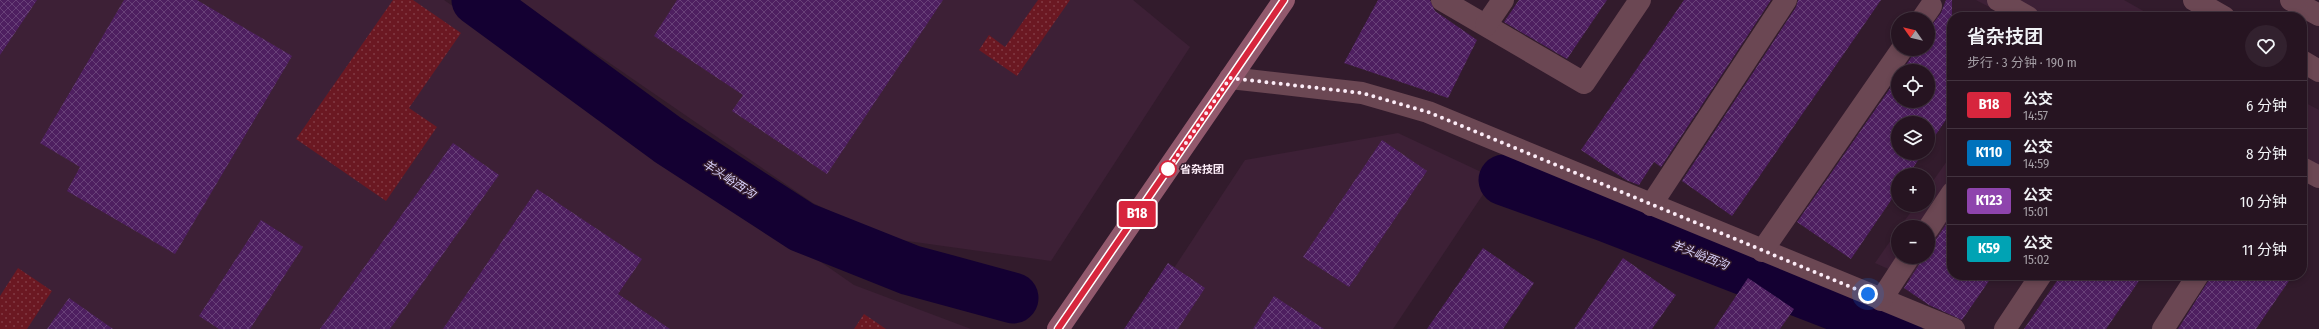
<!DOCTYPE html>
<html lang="zh">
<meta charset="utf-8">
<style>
body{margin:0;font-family:"Fira Sans Condensed","Noto Sans SC",sans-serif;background:#32212e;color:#f1f3f6;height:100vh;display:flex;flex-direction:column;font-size:15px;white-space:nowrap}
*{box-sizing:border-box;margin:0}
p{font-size:13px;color:#a49ea5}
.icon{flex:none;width:22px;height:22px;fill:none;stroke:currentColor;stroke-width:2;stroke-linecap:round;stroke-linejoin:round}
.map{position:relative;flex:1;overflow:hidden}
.panel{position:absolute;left:1947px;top:12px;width:360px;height:268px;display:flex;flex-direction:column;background:#261421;border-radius:16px;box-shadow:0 2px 6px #0003,0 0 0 1px #42333f}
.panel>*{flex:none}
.badge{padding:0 8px;border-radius:3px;font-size:14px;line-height:26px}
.needle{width:26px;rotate:304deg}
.buttons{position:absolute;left:1891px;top:12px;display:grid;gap:8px}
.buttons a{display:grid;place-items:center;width:44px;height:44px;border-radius:50%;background:#261421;box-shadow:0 2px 6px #0003,0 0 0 1px #42333f;font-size:20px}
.you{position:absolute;width:20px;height:20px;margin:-10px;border:3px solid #fff;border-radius:50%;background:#1a73e8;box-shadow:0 0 0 6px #1a73e833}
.map>.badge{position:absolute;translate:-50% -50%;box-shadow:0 0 0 2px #fff}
.round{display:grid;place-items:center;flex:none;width:42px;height:42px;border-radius:21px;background:#32212e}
.overview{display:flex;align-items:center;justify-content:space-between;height:68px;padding:0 20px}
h1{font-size:19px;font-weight:600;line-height:30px}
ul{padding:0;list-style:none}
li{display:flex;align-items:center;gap:12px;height:48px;padding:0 20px;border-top:1px solid #42333f}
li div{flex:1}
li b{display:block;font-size:15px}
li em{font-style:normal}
li .badge{min-width:44px;font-weight:700;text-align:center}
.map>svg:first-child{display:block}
.built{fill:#3d2036}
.garden{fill:url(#garden-dots)}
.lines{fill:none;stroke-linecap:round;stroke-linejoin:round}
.river{stroke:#140032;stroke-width:51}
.building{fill:url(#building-cross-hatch)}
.street{stroke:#6b4753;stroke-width:22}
.secondary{stroke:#92596d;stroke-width:22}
.line-casing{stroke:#fff;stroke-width:9}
.line{stroke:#d7263d;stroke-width:6}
.walk{stroke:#fcecf7;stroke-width:4;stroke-dasharray:0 7.2}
.stop-dot{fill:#fff;stroke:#d7263d;stroke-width:2}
.labels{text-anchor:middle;stroke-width:3;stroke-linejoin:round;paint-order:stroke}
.stop-label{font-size:11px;font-weight:bold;fill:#fcecf7;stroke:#321b2c;text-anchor:start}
.water-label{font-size:12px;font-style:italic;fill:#d9d1fc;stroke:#321b2c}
</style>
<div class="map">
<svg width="2319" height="329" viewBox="0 0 2319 329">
<defs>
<pattern id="garden-dots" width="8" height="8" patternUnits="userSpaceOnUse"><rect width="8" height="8" fill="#6b1822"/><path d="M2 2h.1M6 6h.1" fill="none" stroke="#813a43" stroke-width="1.8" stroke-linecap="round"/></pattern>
<pattern id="building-cross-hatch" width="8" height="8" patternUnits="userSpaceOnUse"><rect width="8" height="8" fill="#4e1f60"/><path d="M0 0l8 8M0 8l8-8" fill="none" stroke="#684078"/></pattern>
</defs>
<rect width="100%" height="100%" fill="#321b2c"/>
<g class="built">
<polygon points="0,0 444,0 854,285 971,329 0,329"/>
<polygon points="518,0 1133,0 1190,47 1051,261 886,238 813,203"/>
<polygon points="1976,0 2124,0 2154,17 2008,17"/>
<polygon points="2302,101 2319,110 2319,187 2302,178"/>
<polygon points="1398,133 1494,178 1393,329 1134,329 1245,160"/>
<polygon points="1952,154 1952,220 1928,255 1928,227 1900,227 1916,205 1928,205 1928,188"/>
<polygon points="1898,230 1898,257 1926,257 1911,279 1875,263"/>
</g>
<g class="garden">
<polygon points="393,0 413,0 461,33 409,108 437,127 386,201 296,139"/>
<polygon points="1038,0 1070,0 1017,76 979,50 989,35 1005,47"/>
<polygon points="18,268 52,291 27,329 0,329 0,296"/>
<polygon points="864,314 886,329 854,329"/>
</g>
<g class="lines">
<g class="river">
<polyline points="477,0 668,140 802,227 910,270 1013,298"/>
<polyline points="1504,180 1605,216 1897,329"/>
</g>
</g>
<g class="building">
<polygon points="0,0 37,0 0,55"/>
<polygon points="124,0 197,0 292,56 175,254 67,191 80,167 40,143"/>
<polygon points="677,0 943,0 827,174 732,111 743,95 654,36"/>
<polygon points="1378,0 1430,0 1435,11 1477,40 1448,98 1344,63"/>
<polygon points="1519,0 1607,0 1567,59 1504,22"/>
<polygon points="1684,0 1771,0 1661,167 1654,162 1639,185 1626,180 1581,150"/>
<polygon points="1798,0 1881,0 1732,216 1682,181 1796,7"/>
<polygon points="1946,0 1952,0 1952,111 1928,146 1928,123 1898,123 1898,153 1923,153 1908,175 1898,175 1898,190 1851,259 1797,222 1898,77 1898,101 1928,101 1928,71 1902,71 1912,56 1914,49 1928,49 1928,30 1941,13"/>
<polygon points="1382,140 1427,171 1349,287 1303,257"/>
<polygon points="453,143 499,175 390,329 320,329"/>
<polygon points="537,189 642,259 618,294 670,329 443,329"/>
<polygon points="1952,216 1952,275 1993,275 1962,320 1929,305 1904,288 1924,257 1928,257 1928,251"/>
<polygon points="261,220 303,247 250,329 219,329 199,316"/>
<polygon points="1483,248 1534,283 1503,329 1427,329"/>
<polygon points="1623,258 1676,295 1652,329 1574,329"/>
<polygon points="1168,263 1205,288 1178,329 1124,329"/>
<polygon points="2061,275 2143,275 2106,329 2024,329"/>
<polygon points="2212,275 2293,275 2256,329 2178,329"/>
<polygon points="1748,278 1794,309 1780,329 1714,329"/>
<polygon points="1274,296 1324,329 1253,329"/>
<polygon points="69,298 113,329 47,329"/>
</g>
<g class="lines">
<g class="street">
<polyline points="1442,0 1584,83 1640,0"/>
<polyline points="1998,0 2028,17"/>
<polyline points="2194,0 2224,17"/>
<polyline points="2291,0 2319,15"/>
<polyline points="1922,19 1931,6"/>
<polyline points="1486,25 1503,0"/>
<polyline points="2302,61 2319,71"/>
<polyline points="1230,78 1362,93 1428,112 1954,329"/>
<polyline points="2302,168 2319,177"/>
<polyline points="1651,205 1786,0"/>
<polyline points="1928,229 1952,193"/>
<polyline points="1762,251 1902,49"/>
<polyline points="1881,300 1909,257"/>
<polyline points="2005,329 2041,275"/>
<polyline points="2163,329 2198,275"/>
</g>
<polyline class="secondary" points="1058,329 1284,0"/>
</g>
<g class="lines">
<defs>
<polyline id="line" points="1058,329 1284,0"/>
</defs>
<use href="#line" class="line-casing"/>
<use href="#line" class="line"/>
<polyline class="walk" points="1168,169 1165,174 1230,78 1362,93 1428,112 1868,294"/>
</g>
<circle class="stop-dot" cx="1168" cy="169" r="8"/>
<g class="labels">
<g class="stop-label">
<text x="1180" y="173">省杂技团</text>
</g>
<g class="water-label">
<text transform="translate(729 179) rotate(33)" y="4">羊头峪西沟</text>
<text transform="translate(1700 255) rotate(21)" y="4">羊头峪西沟</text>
</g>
</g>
</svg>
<div class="buttons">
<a><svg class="needle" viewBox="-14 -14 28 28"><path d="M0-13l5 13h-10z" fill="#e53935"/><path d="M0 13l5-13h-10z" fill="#a49ea5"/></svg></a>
<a><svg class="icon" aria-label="locate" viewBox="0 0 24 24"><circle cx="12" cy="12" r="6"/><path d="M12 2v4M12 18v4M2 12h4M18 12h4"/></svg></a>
<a><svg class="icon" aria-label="layers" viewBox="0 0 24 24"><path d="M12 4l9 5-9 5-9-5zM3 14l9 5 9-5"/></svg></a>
<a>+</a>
<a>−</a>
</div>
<div class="you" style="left:1868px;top:294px"></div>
<b class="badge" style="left:1137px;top:214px;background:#d7263d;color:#fff">B18</b>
<section class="panel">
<div class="overview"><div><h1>省杂技团</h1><p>步行 · 3 分钟 · 190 m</p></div><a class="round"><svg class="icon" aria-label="heart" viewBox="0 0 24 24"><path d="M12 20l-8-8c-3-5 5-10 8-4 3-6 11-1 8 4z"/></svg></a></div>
<ul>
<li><span class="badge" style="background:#d7263d;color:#fff">B18</span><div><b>公交</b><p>14:57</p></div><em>6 分钟</em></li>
<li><span class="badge" style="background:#0072bc;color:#fff">K110</span><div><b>公交</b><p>14:59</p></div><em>8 分钟</em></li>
<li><span class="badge" style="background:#8e44ad;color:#fff">K123</span><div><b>公交</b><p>15:01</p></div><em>10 分钟</em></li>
<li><span class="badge" style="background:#00a3b4;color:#fff">K59</span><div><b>公交</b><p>15:02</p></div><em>11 分钟</em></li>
</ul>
</section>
</div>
